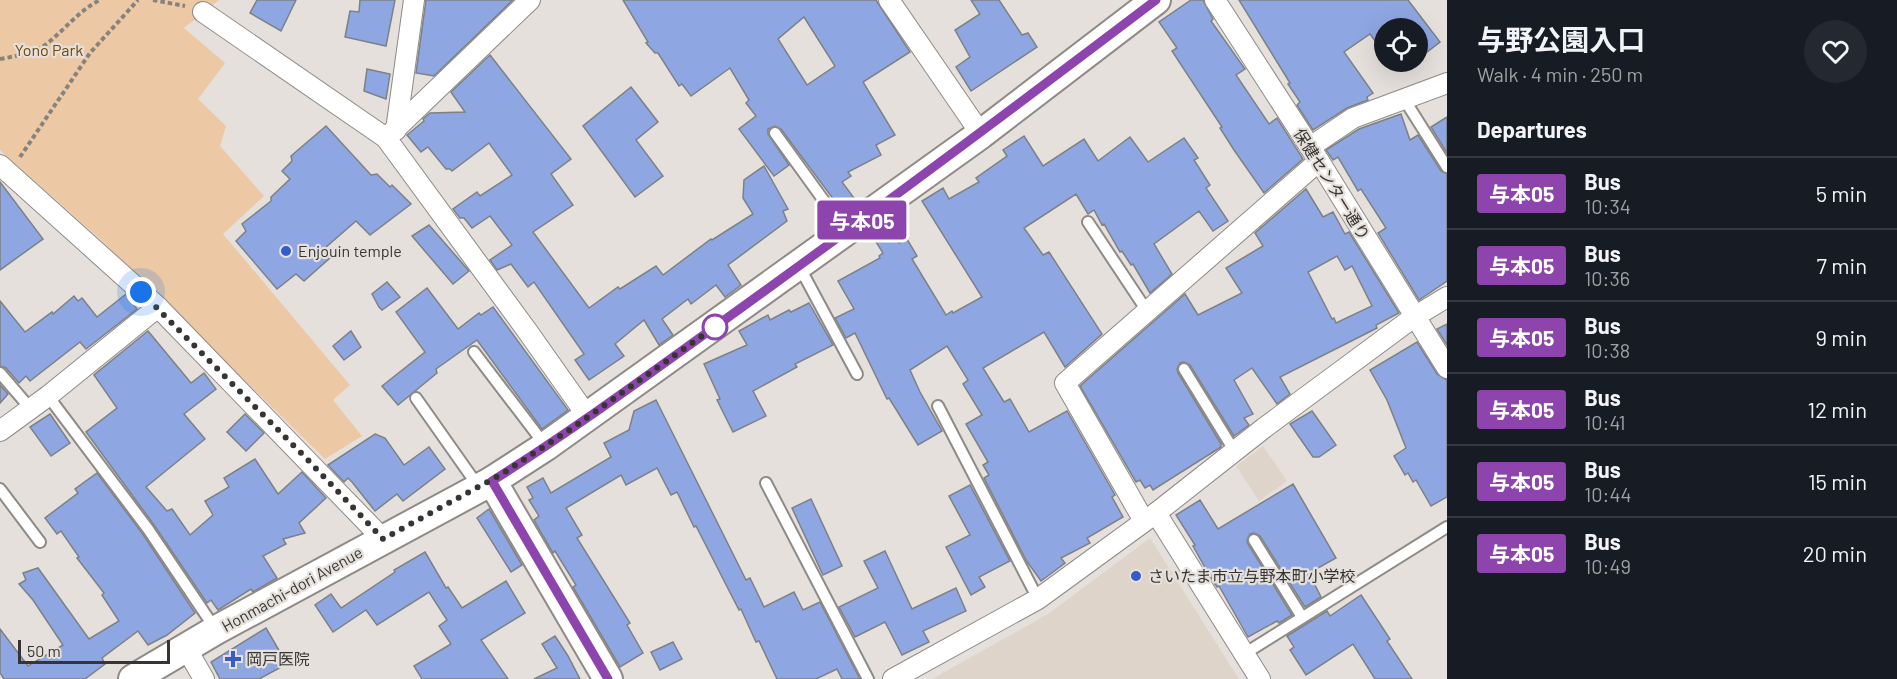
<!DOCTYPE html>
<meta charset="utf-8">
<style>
body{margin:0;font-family:Barlow,"Noto Sans JP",sans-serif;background:#242831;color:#f1f3f6;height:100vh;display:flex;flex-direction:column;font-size:22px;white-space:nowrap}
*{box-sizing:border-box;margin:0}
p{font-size:20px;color:#9ea1a6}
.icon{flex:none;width:33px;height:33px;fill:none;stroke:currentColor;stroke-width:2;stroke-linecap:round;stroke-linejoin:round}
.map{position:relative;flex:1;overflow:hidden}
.sheet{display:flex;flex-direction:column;background:#171b24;width:450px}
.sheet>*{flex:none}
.badge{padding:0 12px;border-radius:4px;font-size:21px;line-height:39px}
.buttons{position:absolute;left:1374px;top:18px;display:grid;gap:12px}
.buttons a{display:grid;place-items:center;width:54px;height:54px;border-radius:50%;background:#171b24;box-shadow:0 6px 24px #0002;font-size:30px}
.scale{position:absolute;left:18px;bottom:15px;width:152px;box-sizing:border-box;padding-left:6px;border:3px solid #373533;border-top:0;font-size:16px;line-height:21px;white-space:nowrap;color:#373533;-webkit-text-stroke:4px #e5e0db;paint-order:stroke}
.you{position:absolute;width:30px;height:30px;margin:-15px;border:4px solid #fff;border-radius:50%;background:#1a73e8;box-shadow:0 0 0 9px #1a73e833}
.map>.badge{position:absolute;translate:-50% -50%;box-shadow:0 0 0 3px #fff}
h2{padding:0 30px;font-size:22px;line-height:54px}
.round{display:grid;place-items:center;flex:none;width:63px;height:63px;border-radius:32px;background:#242831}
.headline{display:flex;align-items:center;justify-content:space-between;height:102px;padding:0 30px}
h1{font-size:28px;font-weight:700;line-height:45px}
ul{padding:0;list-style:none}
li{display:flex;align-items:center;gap:18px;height:72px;padding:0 30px;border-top:2px solid #363941}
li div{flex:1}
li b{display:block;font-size:22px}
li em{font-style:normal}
li .badge{min-width:66px;font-weight:700;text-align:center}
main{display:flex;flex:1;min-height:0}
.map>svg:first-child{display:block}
.built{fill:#dfd4c9}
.green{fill:#edc8a4}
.building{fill:#8ea7e2;stroke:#7d8086;stroke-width:1.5;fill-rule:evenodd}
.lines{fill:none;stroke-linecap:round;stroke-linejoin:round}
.lane-casing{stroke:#8f8a85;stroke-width:14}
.street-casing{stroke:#8f8a85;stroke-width:22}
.secondary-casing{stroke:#8f8a85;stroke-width:32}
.path{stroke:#86837f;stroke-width:4;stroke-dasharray:4.5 3;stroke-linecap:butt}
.lane{stroke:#fff;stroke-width:10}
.street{stroke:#fff;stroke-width:20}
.secondary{stroke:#fff;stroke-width:28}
.line-casing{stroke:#fff;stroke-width:14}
.line{stroke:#8e44ad;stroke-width:9}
.walk{stroke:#373533;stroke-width:6;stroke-dasharray:0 10.8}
.poi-dot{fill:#365bcb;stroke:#e5e0db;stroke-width:2}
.stop-dot{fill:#fff;stroke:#8e44ad;stroke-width:3}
.labels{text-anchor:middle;stroke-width:4.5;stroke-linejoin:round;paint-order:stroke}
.park-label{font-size:16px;fill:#754603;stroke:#e5e0db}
.street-label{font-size:16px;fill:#373533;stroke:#e5e0db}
.poi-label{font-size:16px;fill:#373533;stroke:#e5e0db;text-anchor:start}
</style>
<main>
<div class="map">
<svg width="1447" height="679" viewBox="0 0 1447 679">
<rect width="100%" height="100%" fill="#e5e0db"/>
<g class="built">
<polygon points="1263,446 1287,481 1259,501 1236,466"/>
<polygon points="1150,538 1239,679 932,679 1048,614"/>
</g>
<polygon class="green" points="0,0 219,0 184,28 225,63 198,99 226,126 220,146 264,196 223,234 350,385 333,400 362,436 325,459 99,238 0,150"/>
<g class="building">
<polygon points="257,0 296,0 281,31 250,13"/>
<polygon points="360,0 395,0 386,46 345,37 350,11 359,12"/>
<polygon points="426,0 513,0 434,76 416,73"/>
<path d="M 623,0 L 876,0 L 910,52 L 863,82 L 895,135 L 876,145 L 881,155 L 848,172 L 851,176 L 842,182 L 854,198 L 840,208 L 781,129 L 775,126 L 768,129 L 768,134 L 789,165 L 774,176 L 739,129 L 756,116 L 746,103 L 749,100 L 730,68 L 691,96 L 682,84 L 679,86 L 658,53 L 655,53 L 646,43 L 648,42 ZM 804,17 L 835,66 L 807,85 L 778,39 Z"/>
<polygon points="971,0 999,0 1022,35 1028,33 1037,47 971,91 956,67 970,57 955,30 980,14"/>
<polygon points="1191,0 1203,0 1213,19 1211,21 1245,69 1236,75 1269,124 1277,118 1303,159 1264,193 1234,150 1220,128 1222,127 1172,51 1177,48 1159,22"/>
<polygon points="1239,0 1408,0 1440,42 1418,59 1418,28 1384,28 1384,53 1370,34 1344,52 1373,93 1367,97 1368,100 1347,108 1313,130 1297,105 1300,102 1288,84 1290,83"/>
<polygon points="490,55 571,159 551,174 573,205 533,232 589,308 618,287 620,289 656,266 663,275 711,239 712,240 753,214 743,198 744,180 764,166 788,209 783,211 787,221 728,265 741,285 725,297 716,285 691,304 688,299 662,319 673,335 659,345 644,320 615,344 624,356 589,380 575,360 584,354 534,282 528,287 511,264 497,270 490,260 512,245 490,216 472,228 464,218 460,218 453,209 477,192 480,196 512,175 489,143 452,171 450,169 446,169 428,147 421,152 407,135 424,121 423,119 430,113 465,112 451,92"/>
<polygon points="367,69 390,74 386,99 364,91"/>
<polygon points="631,87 658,122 636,140 663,176 635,197 583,126"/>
<polygon points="1401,114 1410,140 1418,135 1441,171 1447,174 1447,281 1419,300 1378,233 1386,228 1361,189 1358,191 1338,157 1333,160 1326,150 1359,129"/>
<polygon points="1447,117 1447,153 1431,127"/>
<polygon points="326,126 371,175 377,174 390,187 392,185 411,204 370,235 356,221 325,248 331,257 304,281 296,274 277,289 236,241 246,231 242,224 271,201 271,197 290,179 282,171 292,161 291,156"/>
<polygon points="1024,136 1043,166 1084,139 1098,161 1130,137 1148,162 1184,138 1198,158 1194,160 1210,185 1206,188 1228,221 1213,231 1199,211 1154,244 1172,274 1150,293 1133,264 1131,265 1122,251 1120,252 1104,224 1102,225 1094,210 1088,214 1076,194 1024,228 1043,255 1049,252 1102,334 1065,367 1044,332 983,368 1004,402 1010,399 1029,432 1067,411 1115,495 1112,497 1123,517 1087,538 1090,543 1061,558 1065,563 1041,581 1026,560 984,478 989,475 983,465 988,462 966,424 982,415 963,384 968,380 947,346 910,370 920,392 942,431 918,445 889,398 887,399 855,333 846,338 835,318 854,309 838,281 880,258 879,256 883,253 873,237 889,227 899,243 907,239 917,256 912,259 946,315 952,311 953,313 982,297 922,201 943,188 949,199 979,182 976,178 1007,156 1003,150"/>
<polygon points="0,182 43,239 0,270"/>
<path d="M 1306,189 L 1323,217 L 1333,212 L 1345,234 L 1349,232 L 1399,313 L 1376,325 L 1377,328 L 1280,377 L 1290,394 L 1277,404 L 1252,368 L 1234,380 L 1253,414 L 1244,418 L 1249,425 L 1234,436 L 1190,365 L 1184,362 L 1180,363 L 1177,369 L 1178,373 L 1221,444 L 1221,447 L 1153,490 L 1150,485 L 1145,488 L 1140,480 L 1136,482 L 1080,386 L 1185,294 L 1198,315 L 1242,293 L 1226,268 L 1263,246 L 1255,233 ZM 1337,256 L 1345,270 L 1352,266 L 1372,306 L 1336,323 L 1334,318 L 1332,319 L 1308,272 Z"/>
<polygon points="429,225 469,271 453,284 412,236"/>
<polygon points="387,282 400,297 382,310 379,307 372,294"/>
<polygon points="427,288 458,329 479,313 481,315 493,307 568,410 542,429 477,340 436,369 437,373 398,405 382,386 425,352 396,312"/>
<polygon points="126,294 137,309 86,349 80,342 30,381 26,376 19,383 6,368 0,366 0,301 25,332 52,312 53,314 74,296 78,301 82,298 97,317"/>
<polygon points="809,303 833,345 795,364 797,367 753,391 766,416 733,432 717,400 720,399 704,364 747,345 739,331 768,315 770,320 789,310 791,312"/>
<polygon points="1447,324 1447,345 1437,329"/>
<polygon points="148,331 191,383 204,373 216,389 184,414 205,439 146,487 167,511 172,509 190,535 213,515 205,501 229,487 224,478 255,459 278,494 302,472 326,498 299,523 305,533 283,539 286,544 263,556 277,578 253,592 251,589 218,610 211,600 207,603 154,525 86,432 117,408 94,375"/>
<polygon points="351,331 361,347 344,360 333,346"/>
<polygon points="1417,342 1437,374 1447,380 1447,497 1431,506 1416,480 1413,482 1408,473 1405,475 1394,456 1406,448 1387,400 1370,370"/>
<polygon points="0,385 8,394 0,403"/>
<polygon points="656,400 746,580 750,578 764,607 794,592 803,610 820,602 860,679 842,679 837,669 816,679 777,679 759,641 756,642 741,609 739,610 696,526 694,527 677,492 671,495 657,468 626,485 621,475 566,508 582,535 577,538 630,623 627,625 643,653 620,667 573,587 576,585 555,551 553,553 534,520 539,516 529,500 533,498 527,487 543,478 551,493 611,457 604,443 629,430 634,411"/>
<polygon points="1312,411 1336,445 1319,457 1313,457 1290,424"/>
<polygon points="50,414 70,443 51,456 30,427"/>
<polygon points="245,414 264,433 246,451 227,432"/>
<polygon points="375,434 385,438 404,465 429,447 445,469 403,501 397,494 375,511 352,482 348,478 344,482 328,465"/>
<polygon points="97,473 142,533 195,613 167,635 148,645 138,631 102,658 105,664 85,679 4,679 0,673 0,629 28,666 63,645 33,600 19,584 26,580 23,573 38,568 89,639 119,621 102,595 104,593 77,558 79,557 61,531 57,534 45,518 78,493 75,489"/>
<polygon points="1293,484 1336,558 1309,573 1321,597 1305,607 1260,536 1254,533 1250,534 1247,540 1248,544 1292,615 1279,623 1277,621 1248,637 1219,586 1217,587 1211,578 1193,546 1195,545 1176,515 1200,500 1218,529"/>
<polygon points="970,485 1010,561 979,577 985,587 971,595 946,547 970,535 949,496"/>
<polygon points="811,499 842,566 823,575 792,508"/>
<polygon points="489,509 522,565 511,572 477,518"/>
<polygon points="885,551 912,609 956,588 966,611 923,631 929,642 902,655 885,622 855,637 839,607 878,588 864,561"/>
<polygon points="425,552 446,588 448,587 462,608 506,581 525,613 481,640 508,679 422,679 414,666 451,644 439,626 447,620 429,592 377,625 366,610 333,632 315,605 331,594 341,608 395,572 394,570"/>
<polygon points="1361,595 1390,639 1387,641 1412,679 1375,679 1353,644 1306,675 1290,650 1294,647 1287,636 1327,611 1330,616"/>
<polygon points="266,628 287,664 259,679 220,679 211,662"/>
<polygon points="555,636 568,656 580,679 534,679 557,668 542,644"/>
<polygon points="673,642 682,659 660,670 651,652"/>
</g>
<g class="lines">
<defs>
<g id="lane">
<polyline points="1404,99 1447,167"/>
<polyline points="775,133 845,230"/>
<polyline points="1088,222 1147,311"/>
<polyline points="799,266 857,374"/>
<polyline points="474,352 545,445"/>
<polyline points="1184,369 1235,452"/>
<polyline points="0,373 30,408"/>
<polyline points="48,396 148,529 216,630"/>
<polyline points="416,398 478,486"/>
<polyline points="938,406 1038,599"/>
<polyline points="766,483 868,679"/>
<polyline points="0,489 40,542"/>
<polyline points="1254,540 1302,617"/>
<polyline points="1244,654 1447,527"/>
</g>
<g id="street">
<polyline points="889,0 981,134"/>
<polyline points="1215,0 1319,161 1447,368"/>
<polyline points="203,12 386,138 528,332 588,417"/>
<polyline points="396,130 414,0"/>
<polyline points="386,138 530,0"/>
<polyline points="1310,147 1353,118 1447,83"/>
<polyline points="0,165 158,307 383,539"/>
<polyline points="0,431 48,396 158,307"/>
<polyline points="1156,513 1260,679"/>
<polyline points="1144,521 1065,383 1319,161"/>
<polyline points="186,648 204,679"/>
<polyline points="893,679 1038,599 1156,513 1264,428 1414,317 1447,297"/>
</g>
<g id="secondary">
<polyline points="492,481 608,679"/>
<polyline points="133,679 216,630 492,481 546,446 981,134 1156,0"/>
</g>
</defs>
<use href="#lane" class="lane-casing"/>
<use href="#street" class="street-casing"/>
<use href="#secondary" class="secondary-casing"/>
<g class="path">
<polyline points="153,0 185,6"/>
<path d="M 0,59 C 16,56 31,54 45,45 C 65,30 78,11 100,0"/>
<polyline points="20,157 90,53 138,0"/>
</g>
<use href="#lane" class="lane"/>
<use href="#street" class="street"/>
<use href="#secondary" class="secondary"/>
</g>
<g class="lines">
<defs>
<path id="line" d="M 608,679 L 492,481 C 578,427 659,367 741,308 C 881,207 1019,104 1156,0"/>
</defs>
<use href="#line" class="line-casing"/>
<use href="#line" class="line"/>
<polyline class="walk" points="141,292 307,459 383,539 502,474 574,427 723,321 715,327"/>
</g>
<g class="poi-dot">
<circle cx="286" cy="251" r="6"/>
<circle cx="1136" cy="576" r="6"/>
<path d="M230 650h6v6h6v6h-6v6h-6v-6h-6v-6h6z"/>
</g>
<circle class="stop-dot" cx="715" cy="327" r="12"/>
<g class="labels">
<g class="park-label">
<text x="49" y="56">Yono Park</text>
</g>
<g class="street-label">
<text transform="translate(1332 184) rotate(58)" y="6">保健センター通り</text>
<text transform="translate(292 589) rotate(-29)" y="6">Honmachi-dori Avenue</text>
</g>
<g class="poi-label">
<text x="298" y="257">Enjouin temple</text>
<text x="1148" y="582">さいたま市立与野本町小学校</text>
<text x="246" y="665">岡戸医院</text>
</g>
</g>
</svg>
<div class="buttons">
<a><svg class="icon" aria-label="locate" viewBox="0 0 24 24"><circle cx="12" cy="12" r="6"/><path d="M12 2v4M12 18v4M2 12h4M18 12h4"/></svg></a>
</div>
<div class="scale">50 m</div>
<div class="you" style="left:141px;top:292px"></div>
<b class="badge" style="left:862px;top:220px;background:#8e44ad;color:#fff">与本05</b>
</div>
<section class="sheet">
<div class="headline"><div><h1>与野公園入口</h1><p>Walk · 4 min · 250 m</p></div><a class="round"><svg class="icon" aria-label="heart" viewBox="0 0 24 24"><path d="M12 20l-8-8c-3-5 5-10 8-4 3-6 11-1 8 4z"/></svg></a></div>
<h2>Departures</h2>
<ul>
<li><span class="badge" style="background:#8e44ad;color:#fff">与本05</span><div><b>Bus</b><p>10:34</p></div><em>5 min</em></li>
<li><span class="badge" style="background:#8e44ad;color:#fff">与本05</span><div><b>Bus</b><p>10:36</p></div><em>7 min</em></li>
<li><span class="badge" style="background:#8e44ad;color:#fff">与本05</span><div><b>Bus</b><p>10:38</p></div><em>9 min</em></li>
<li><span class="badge" style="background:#8e44ad;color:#fff">与本05</span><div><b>Bus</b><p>10:41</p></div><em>12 min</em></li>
<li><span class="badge" style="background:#8e44ad;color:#fff">与本05</span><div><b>Bus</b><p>10:44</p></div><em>15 min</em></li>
<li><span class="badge" style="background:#8e44ad;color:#fff">与本05</span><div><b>Bus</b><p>10:49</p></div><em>20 min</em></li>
</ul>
</section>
</main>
